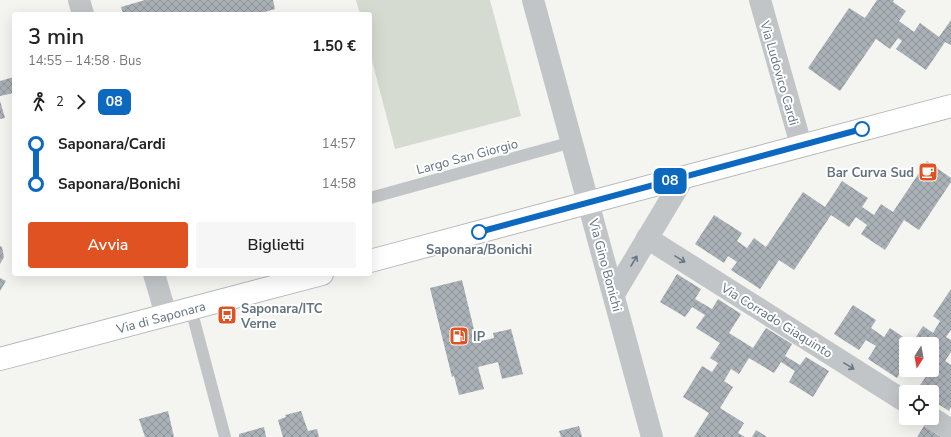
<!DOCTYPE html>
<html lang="it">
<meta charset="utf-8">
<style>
body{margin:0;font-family:"Nunito Sans",sans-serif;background:#f6f6f6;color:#222;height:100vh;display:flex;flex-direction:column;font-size:15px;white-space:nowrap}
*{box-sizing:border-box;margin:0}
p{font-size:13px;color:#767676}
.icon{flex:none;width:22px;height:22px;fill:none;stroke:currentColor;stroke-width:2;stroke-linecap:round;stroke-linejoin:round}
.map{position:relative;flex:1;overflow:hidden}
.panel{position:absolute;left:12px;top:12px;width:360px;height:264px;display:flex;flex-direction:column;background:#fff;border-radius:4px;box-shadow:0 4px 16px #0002}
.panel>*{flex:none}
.badge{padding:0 8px;border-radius:6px;font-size:14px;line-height:26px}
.needle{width:26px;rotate:191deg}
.controls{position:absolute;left:899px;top:337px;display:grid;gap:8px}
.controls a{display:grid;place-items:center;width:40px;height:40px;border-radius:4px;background:#fff;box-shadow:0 4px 16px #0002;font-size:20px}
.map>.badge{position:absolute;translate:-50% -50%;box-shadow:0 0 0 2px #fff}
.legs{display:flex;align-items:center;gap:6px;height:44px;padding:0 16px;font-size:13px}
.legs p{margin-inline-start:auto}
.headline{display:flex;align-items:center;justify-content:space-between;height:68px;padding:0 16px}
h1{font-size:22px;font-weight:600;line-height:30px}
.cta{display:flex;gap:8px;margin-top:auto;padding:8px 16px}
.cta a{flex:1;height:46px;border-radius:4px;background:#e15223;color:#fff;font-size:16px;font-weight:600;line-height:46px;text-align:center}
.cta a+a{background:#f6f6f6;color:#222}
ul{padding:0 16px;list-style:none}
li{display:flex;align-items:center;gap:14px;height:40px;font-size:15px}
li i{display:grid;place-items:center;width:6px;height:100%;margin:0 5px;background:currentColor}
li i::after{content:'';width:10px;height:10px;margin:-5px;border:3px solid;border-radius:50%;background:#fff}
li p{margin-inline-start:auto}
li:first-child i{background:linear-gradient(#0000 50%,currentColor 0)}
li:last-child i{background:linear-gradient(currentColor 50%,#0000 0)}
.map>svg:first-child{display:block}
.grass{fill:#d5dbd1}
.building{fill:url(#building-cross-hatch)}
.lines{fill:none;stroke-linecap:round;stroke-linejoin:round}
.secondary-casing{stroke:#b4b8bc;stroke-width:24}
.lane{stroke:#c1c5c8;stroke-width:12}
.street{stroke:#c1c5c8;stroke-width:22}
.secondary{stroke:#fff;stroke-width:22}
.oneway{stroke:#687785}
.line-1-casing{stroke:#fff;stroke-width:9}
.line-1{stroke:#0c69bf;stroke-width:6}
.stop-1-dot{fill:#fff;stroke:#0c69bf;stroke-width:2}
.labels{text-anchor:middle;stroke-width:4;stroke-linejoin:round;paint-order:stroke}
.street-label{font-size:13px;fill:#637381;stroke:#fff}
.poi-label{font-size:13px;font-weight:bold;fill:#637381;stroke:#fff;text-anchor:start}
.stop-label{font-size:13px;font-weight:bold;fill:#637381;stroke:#fff}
</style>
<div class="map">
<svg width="951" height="437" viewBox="0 0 951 437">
<defs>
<pattern id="building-cross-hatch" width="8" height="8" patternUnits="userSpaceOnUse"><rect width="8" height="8" fill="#aab1b6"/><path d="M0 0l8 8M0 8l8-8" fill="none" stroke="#8e9499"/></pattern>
</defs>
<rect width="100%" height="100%" fill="#f4f4f0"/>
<polygon class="grass" points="356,0 490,0 521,116 395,149 370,53 370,14 360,14"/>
<g class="building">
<polygon points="145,0 273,0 275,9 258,14 123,14 121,7"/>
<polygon points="877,0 894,0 893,2 906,11 899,21 914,32 920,23 939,37 951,20 951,45 945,42 926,70 896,49 902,41 898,38 890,49 876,39 840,91 808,68 849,8 865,18"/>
<polygon points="14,77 14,93 0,96 0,81"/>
<polygon points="0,101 5,118 0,119"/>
<polygon points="927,161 951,178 951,182 919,230 904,220 885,250 861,234 867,225 856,217 849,227 831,215 794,270 779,260 760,289 731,270 737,262 728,256 724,263 695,244 714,215 742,233 737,241 747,248 754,238 766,247 803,192 825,207 842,181 868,198 862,207 874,215 881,204 893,212"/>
<polygon points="0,246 2,247 4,257 0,264"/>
<polygon points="677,274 701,289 695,299 712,309 718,299 741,314 729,333 753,348 766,328 792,344 785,356 800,365 806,357 829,371 813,397 789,382 795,371 781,362 774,373 749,358 739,374 731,369 724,381 733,387 720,408 744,423 738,433 745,437 694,437 709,413 683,397 702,366 712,372 718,363 710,358 720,343 696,328 705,315 692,307 685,317 660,302"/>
<polygon points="0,278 6,281 0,291"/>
<polygon points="462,280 477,342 494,338 493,333 511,329 523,374 502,379 498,362 478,367 484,389 459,395 454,376 452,377 430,288"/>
<polygon points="951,289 951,330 946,337 951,340 951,352 945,361 951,365 951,407 949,411 932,400 932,392 920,392 917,390 930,370 932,370 932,344 906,344 906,364 897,378 868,359 876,346 866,340 859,350 834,334 853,305 876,320 871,328 884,337 890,328 912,343 923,326 933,333 940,321 933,316"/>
<polygon points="168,411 174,437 145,437 139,419"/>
<polygon points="301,411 308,431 317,429 319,437 283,437 278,420 286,417 285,415"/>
<polygon points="579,426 582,437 561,437 559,431"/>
<polygon points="924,426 941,437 917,437"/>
<polygon points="264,427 266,437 239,437 239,434"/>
<polygon points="756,430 767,437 752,437"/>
</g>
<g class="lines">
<defs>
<g id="secondary">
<polyline points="370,261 951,106"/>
<polyline points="0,359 322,274"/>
</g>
</defs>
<use href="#secondary" class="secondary-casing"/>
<g class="lane">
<polyline points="370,198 572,142"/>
<polyline points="191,309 225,437"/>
</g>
<g class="street">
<polyline points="79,0 83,14"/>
<polyline points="533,0 652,437"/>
<polyline points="760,0 801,145"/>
<polyline points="647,238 906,402"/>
<polyline points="154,274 166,315"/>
<polyline points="614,294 684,177"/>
<polyline points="932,418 951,430"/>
</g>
<use href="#secondary" class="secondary"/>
</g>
<defs><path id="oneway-shaft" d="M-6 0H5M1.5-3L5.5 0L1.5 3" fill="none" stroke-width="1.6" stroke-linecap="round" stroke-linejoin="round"/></defs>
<g class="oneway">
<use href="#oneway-shaft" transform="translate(680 259) rotate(32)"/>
<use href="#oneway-shaft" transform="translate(634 261) rotate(-59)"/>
<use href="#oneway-shaft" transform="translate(849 366) rotate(32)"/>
</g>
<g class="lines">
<defs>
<polyline id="line-1" points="479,232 862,129"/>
</defs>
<use href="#line-1" class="line-1-casing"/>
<use href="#line-1" class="line-1"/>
</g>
<defs>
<symbol id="cafe-square" viewBox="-11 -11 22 22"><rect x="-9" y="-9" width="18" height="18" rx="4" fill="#e15223" stroke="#fff"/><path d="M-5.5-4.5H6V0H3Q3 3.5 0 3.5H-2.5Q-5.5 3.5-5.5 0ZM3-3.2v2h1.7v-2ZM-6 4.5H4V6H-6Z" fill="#fff"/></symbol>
<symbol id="bus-square" viewBox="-11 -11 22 22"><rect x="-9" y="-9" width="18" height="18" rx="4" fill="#e15223" stroke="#fff"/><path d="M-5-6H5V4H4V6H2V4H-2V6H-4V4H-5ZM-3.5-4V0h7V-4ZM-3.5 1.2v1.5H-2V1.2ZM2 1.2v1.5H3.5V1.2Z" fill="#fff"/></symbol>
<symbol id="fuel-square" viewBox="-11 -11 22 22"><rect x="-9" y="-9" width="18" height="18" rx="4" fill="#e15223" stroke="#fff"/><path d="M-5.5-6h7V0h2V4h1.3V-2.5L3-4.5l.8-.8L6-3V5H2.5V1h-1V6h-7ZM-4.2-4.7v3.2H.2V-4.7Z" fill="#fff"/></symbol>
</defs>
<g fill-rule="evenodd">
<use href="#cafe-square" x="917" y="161" width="22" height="22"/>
<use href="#bus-square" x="216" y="304" width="22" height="22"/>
<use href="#fuel-square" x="448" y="325" width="22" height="22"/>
</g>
<g class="stop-1-dot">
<circle cx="862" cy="129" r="7"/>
<circle cx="479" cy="232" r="7"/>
</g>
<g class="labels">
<g class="street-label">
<text transform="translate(780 73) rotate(74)" y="5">Via Ludovico Cardi</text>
<text transform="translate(467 156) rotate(-15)" y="5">Largo San Giorgio</text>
<text transform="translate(606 265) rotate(75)" y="5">Via Gino Bonichi</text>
<text transform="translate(161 317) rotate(-15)" y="5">Via di Saponara</text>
<text transform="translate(777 320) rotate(32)" y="5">Via Corrado Giaquinto</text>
</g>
<g class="poi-label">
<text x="914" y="177" text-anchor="end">Bar Curva Sud</text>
<text x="241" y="313">Saponara/ITC<tspan x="241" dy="15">Verne</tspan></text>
<text x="473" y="341">IP</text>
</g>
<g class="stop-label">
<text x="479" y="254">Saponara/Bonichi</text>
</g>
</g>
</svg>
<div class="controls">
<a><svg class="needle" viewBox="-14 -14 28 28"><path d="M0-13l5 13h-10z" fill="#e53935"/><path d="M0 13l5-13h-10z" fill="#767676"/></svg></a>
<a><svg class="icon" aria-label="locate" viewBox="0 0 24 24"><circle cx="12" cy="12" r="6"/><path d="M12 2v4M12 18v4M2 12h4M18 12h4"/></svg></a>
</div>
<b class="badge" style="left:670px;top:181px;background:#0c69bf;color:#fff">08</b>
<section class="panel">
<div class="headline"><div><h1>3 min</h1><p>14:55 – 14:58 · Bus</p></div><b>1.50 €</b></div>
<div class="legs"><svg class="icon" aria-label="walk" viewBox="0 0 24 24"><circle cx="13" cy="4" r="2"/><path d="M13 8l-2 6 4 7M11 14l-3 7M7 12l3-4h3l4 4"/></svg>2<svg class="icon" aria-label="forward" viewBox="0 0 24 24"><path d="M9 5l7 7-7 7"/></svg><b class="badge" style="background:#0c69bf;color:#fff">08</b></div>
<ul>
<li><i style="color:#0c69bf"></i><b>Saponara/Cardi</b><p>14:57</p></li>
<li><i style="color:#0c69bf"></i><b>Saponara/Bonichi</b><p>14:58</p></li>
</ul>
<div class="cta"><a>Avvia</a><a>Biglietti</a></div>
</section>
</div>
